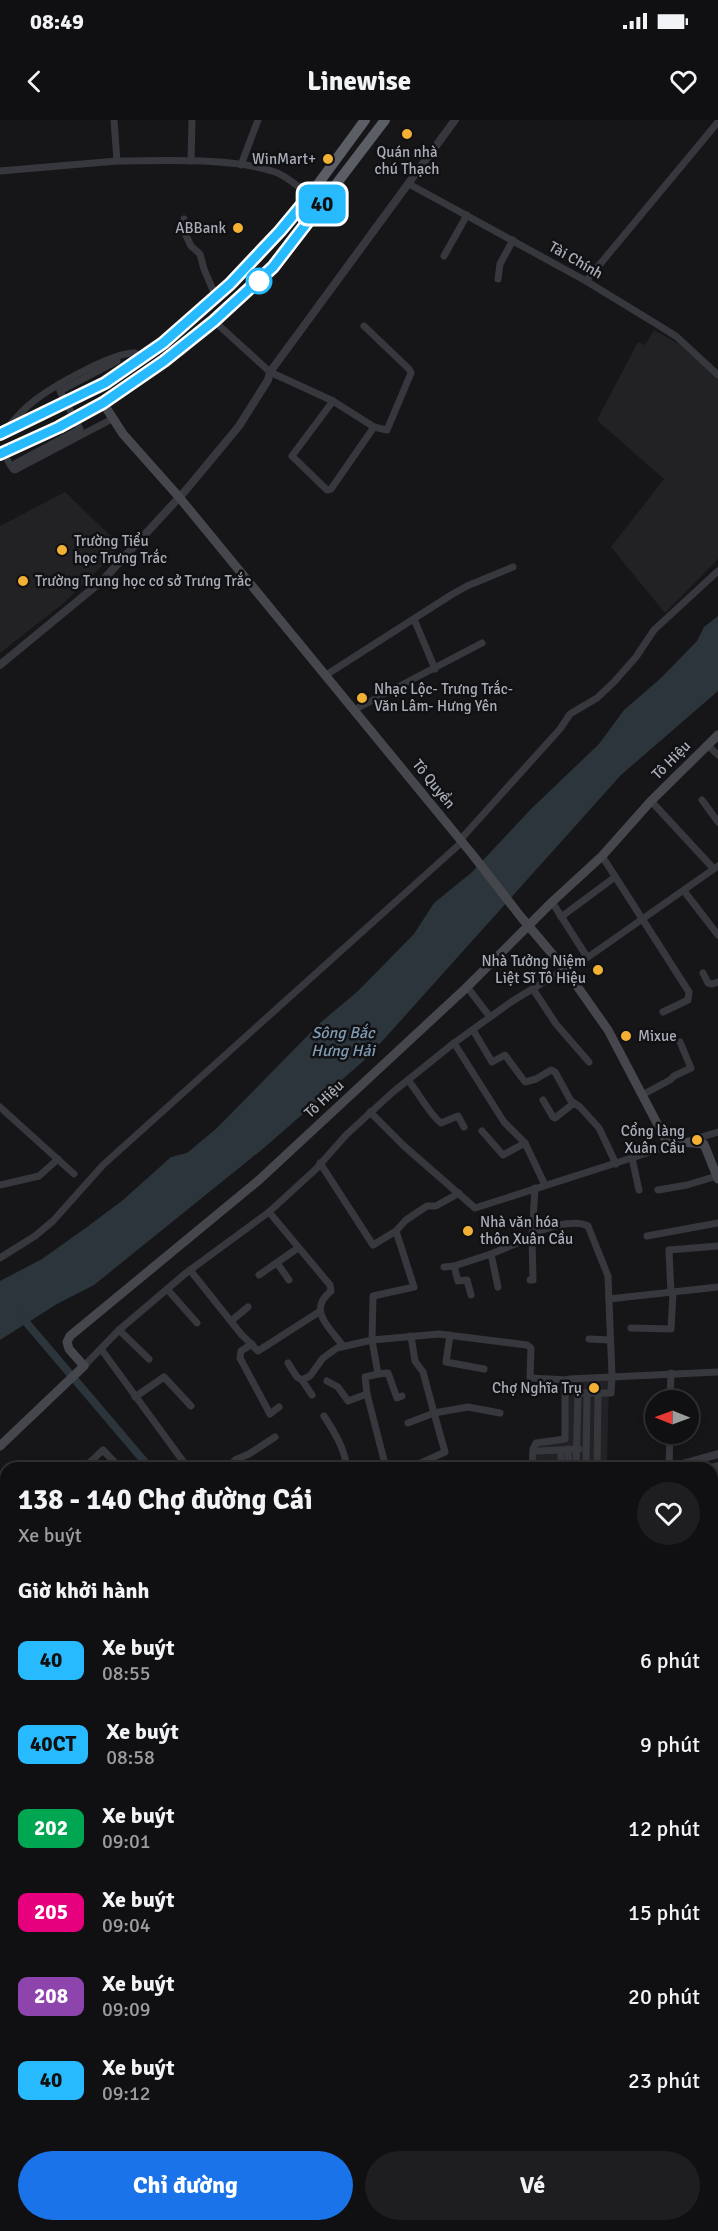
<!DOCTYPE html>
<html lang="vi">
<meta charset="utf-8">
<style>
body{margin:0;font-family:Signika,sans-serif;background:#1e1e20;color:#f1f3f6;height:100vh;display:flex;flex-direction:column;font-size:22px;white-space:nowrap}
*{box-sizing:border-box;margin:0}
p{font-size:20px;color:#9c9d9f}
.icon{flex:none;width:33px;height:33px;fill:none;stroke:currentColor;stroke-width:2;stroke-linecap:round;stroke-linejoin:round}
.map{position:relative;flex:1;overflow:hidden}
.drawer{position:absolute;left:0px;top:1342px;width:718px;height:770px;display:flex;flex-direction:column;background:#101012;border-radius:18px 18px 0 0;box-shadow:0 3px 9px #0003,0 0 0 2px #303032}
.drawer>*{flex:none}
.badge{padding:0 12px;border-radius:9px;font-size:21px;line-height:39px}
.needle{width:39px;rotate:271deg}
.buttons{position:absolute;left:645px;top:1270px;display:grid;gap:12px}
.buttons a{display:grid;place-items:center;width:54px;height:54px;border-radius:50%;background:#101012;box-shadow:0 3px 9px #0003,0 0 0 2px #303032;font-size:30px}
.map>.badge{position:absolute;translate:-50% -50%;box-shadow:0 0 0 3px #fff}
h2{padding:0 18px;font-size:22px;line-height:54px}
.round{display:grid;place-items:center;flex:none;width:63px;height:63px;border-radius:32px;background:#1e1e20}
.head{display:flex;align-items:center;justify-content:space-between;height:102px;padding:0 18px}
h1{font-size:28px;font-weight:800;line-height:45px}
.button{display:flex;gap:12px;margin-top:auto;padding:12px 18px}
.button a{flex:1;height:69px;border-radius:36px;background:#1a73e8;color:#fff;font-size:24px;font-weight:800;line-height:69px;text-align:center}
.button a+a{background:#1e1e20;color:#f1f3f6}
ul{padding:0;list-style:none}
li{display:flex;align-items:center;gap:18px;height:84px;padding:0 18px}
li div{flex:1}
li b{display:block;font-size:22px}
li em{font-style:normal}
li .badge{min-width:66px;font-weight:700;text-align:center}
.status{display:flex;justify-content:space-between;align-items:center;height:42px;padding:0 30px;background:#101012;direction:ltr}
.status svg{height:16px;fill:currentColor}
header{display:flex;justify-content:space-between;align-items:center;height:78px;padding:0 18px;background:#101012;font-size:27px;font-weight:800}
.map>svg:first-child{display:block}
.built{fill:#222225}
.green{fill:#1e261f}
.water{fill:#2c353c}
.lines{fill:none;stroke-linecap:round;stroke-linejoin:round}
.canal{stroke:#2c353c;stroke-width:8}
.ferry{stroke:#7f9bb3;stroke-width:1.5;stroke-dasharray:8 6;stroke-linecap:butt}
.minor{stroke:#37383d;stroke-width:7}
.tertiary{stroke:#37383d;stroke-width:8}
.secondary{stroke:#45474d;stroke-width:9}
.primary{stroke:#53555c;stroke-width:10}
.trunk{stroke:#5b5e65;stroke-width:10}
.minor-bridge{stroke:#37383d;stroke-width:7}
.line-casing{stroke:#fff;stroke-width:14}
.line{stroke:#27baff;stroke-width:9}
.poi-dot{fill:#f2b134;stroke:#111113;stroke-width:2}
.stop-dot{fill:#fff;stroke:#27baff;stroke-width:3}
.labels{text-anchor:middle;stroke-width:5;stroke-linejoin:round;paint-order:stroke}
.poi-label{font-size:15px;fill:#a8adb8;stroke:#111113;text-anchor:end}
.street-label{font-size:15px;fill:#a8adb8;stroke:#111113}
.water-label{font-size:16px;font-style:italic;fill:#7f9bb3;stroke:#111113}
</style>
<div class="status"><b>08:49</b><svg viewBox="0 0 49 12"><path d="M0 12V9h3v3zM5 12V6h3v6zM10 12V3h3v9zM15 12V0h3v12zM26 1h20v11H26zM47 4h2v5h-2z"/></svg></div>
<header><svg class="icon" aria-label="back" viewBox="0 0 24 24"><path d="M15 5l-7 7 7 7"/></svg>Linewise<svg class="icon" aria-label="heart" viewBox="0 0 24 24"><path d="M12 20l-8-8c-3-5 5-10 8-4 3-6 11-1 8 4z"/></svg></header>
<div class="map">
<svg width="718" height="2111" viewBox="0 0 718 2111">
<rect width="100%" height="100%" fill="#161618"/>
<g class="built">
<polygon points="654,210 679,224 718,258 718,439 665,493 611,427 664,359 597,300 638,222 645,225"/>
<polygon points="65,372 120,425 104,444 65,482 0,533 0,406"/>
<polygon points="609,1257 607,1348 532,1348 536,1323 565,1319 567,1262"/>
<polygon points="424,2106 582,2106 586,2111 426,2111"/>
</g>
<polygon class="green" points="6,1929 6,2086 0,2088 0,1932"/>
<polygon class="water" points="718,496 718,571 621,655 368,937 265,1027 94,1165 57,1184 0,1220 0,1161 42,1139 87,1107 123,1080 171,1037 187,1033 217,1008 320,903 357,872 414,814 434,783 471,753 531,689 599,624 624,590 661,558 697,521 704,507"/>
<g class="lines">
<g class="canal">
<polyline points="20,1195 150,1348"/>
<polyline points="712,1700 718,1698"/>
<polyline points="0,1705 6,1699"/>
</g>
<polyline class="ferry" points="496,2106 500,2111"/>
<g class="minor">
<path d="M 114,0 L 117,41 C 163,41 232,37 275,52 C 287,56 299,68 310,75"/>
<polyline points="191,41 192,0"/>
<polyline points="241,45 258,0"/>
<polyline points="0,51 117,41"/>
<polyline points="409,64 586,161 663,208 677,217 718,255"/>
<polyline points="184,99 183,109 191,126 200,134 204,149 215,175"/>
<polyline points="444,136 467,95"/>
<polyline points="498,159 500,144 513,120"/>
<polyline points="586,161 718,2"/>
<polyline points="214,201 270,252 333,281 374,307 387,310 411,253 409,249 364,206"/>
<polyline points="333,281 292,336 327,370 331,369 374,307"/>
<path d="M 8,307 C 16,298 24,288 34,281 C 53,266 113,232 135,233"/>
<polyline points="8,341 13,349 15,350 112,299"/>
<polyline points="414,499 435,549"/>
<polyline points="326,555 451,475 467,466 513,447"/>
<polyline points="354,590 482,523"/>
<polyline points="707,625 718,635"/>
<polyline points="702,680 718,702"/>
<polyline points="651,681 713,748"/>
<polyline points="460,720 560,609 570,594 597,578 614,562 636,537 654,510 718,451"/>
<polyline points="602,736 689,872 688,880 663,892"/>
<polyline points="684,771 718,815"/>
<polyline points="552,782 587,837"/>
<polyline points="561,797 615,757"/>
<polyline points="703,853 708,863 712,864 718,862"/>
<polyline points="467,867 490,897"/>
<polyline points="533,869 556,904 589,942"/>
<polyline points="473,910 492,942 505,935 525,962 536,959 551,950 555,952 571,981 580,987 599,1008 616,1044"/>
<polyline points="454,923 504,1002 525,1023"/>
<path d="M 408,960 C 418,972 430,995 441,1003 L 458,996 L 464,1007"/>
<polyline points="642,975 670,960 674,956 691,948 680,922"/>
<polyline points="543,980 553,997 555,998 574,983"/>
<polyline points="0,987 74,1054"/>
<polyline points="370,992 404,1026 475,1088 669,1026"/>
<polyline points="482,1011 503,1035 525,1023 545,1065"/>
<polyline points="688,1021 718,1012"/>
<polyline points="632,1038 639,1070"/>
<polyline points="320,1043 373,1125 396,1111 406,1100 427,1086 436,1086 459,1073"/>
<polyline points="0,1065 39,1056 58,1039"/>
<polyline points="658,1070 687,1065 717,1056"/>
<path d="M 269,1092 L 330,1165 L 331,1171 C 307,1190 329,1207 343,1226"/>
<path d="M 532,1113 C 548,1109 572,1098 588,1106 L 608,1156 L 612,1256 L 611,1273 L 578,1273 L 576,1348"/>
<polyline points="647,1116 718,1103"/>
<polyline points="491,1134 498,1167"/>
<polyline points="0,1138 35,1116 53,1101 103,1045 462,722"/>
<polyline points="277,1143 289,1160"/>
<polyline points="444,1147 454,1146"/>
<polyline points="190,1150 241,1214 258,1231 319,1192"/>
<polyline points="259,1155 298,1128"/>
<polyline points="530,1160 533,1160 532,1117 535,1068"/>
<polyline points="167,1169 197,1203"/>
<polyline points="671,1173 669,1130 718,1126"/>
<polyline points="471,1175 467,1160 458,1161 454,1146 491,1134 532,1117"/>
<polyline points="609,1179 718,1167"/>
<polyline points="231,1201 248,1187"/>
<polyline points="631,1208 671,1209 673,1173"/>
<polyline points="119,1210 149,1239"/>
<polyline points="450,1215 446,1242 484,1249"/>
<polyline points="589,1219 610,1220"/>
<polyline points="252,1224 241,1231 240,1238 270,1294 279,1287"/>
<polyline points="101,1229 188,1348"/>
<polyline points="288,1243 297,1257 302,1260"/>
<polyline points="84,1246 119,1210 186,1153 269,1092 316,1049 346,1015 393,972 454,923 511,882 565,849 581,842 718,746"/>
<polyline points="378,1254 388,1253 397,1278 402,1276"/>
<polyline points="327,1261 338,1267 348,1281 367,1274"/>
<polyline points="312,1275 302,1260 310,1256 323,1238 337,1228 372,1220 439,1214 527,1225 531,1228 530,1258 568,1260"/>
<polyline points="135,1277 164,1257 191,1286"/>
<polyline points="670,1281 671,1253"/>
<path d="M 324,1296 C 335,1313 344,1327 347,1348"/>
<polyline points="408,1303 434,1293 423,1252 415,1241 411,1216"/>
<polyline points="568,1329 569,1348"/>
<polyline points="539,1331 579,1329"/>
<polyline points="84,1348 103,1330 120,1348"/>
<polyline points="228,1348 235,1340 249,1334 275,1317"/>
<polyline points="386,1348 367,1274 365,1257 378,1254 372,1220 373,1176 414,1167 396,1111"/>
<polyline points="410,1348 445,1332 434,1293 468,1287 500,1293"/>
<polyline points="532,1348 533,1329 536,1323 565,1319 565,1266 569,1259 718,1252"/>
<polyline points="543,1348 604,1346"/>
<polyline points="561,1348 561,1330"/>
<polyline points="586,1348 587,1273"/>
<polyline points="597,1348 598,1273"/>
<polyline points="669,1348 670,1314"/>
<polyline points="0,1367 6,1373"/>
<polyline points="0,1426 6,1431"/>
<polyline points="712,1537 718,1537"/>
<polyline points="712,1591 718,1591"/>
<polyline points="712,1611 718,1610"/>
<polyline points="712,1691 718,1689"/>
<polyline points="0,1711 6,1706"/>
<polyline points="0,1724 6,1718"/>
<polyline points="712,1949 718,1948"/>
<polyline points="0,2006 6,2012"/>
<polyline points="712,2073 718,2072"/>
<polyline points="241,2106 244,2111"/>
<polyline points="295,2106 297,2111"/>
<polyline points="408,2106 410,2111"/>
<polyline points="318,2111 329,2106"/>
</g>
<g class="tertiary">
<polyline points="0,545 103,460 186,370 239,306 268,260 270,252 455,0"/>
<polyline points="668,1348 718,1334"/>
<polyline points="711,1348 718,1346"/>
<polyline points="712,1355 718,1357"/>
</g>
<g class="secondary">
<polyline points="103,283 123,314 179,377 472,734 521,797 565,849 608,910 669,1026 682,1022 704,1024 718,1059"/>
<polyline points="0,1326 84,1246 69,1229 67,1222 70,1216 259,1060 467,867 552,782 602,736 651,681 718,615"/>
<polyline points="593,2106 596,2111"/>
<polyline points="653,2106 657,2111"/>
</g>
<g class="primary">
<polyline points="609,2106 612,2111"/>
<polyline points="637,2106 640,2111"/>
</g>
<g class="trunk">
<polyline points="0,314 105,263 163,223 230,163 281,111 310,75 365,0"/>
<polyline points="0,334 59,307 103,283 164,241 248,171 273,147 385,0"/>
</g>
<polyline class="minor-bridge" points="16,343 80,309 60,271 117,241"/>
</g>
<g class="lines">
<defs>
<polyline id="line" points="0,314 105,263 163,223 230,164 280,111 310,75 323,82 273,147 214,201 164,241 103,283 59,307 0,334"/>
</defs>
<use href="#line" class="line-casing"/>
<use href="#line" class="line"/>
</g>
<g class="poi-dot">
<circle cx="407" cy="14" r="6"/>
<circle cx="328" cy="39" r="6"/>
<circle cx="238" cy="108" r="6"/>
<circle cx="62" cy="430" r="6"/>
<circle cx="23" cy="461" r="6"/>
<circle cx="362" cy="578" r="6"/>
<circle cx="598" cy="850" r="6"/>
<circle cx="626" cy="916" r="6"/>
<circle cx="697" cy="1020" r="6"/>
<circle cx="468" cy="1111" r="6"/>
<circle cx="594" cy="1268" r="6"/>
</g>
<circle class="stop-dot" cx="259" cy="161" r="12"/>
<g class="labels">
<g class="poi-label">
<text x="407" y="37" text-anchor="middle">Quán nhà<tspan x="407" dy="17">chú Thạch</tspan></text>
<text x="316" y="44">WinMart+</text>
<text x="226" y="113">ABBank</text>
<text x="74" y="426" text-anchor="start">Trường Tiểu<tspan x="74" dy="17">học Trưng Trắc</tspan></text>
<text x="35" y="466" text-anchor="start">Trường Trung học cơ sở Trưng Trắc</text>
<text x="374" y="574" text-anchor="start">Nhạc Lộc- Trưng Trắc-<tspan x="374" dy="17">Văn Lâm- Hưng Yên</tspan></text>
<text x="586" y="846">Nhà Tưởng Niệm<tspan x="586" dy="17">Liệt Sĩ Tô Hiệu</tspan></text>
<text x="638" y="921" text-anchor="start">Mixue</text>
<text x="685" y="1016">Cổng làng<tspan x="685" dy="17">Xuân Cầu</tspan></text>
<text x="480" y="1107" text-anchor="start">Nhà văn hóa<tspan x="480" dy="17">thôn Xuân Cầu</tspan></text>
<text x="582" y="1273">Chợ Nghĩa Trụ</text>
</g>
<g class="street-label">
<text transform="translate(576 140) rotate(30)" y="5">Tài Chính</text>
<text transform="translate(671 640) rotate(-45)" y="5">Tô Hiệu</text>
<text transform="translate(434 664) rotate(51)" y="5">Tô Quyền</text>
<text transform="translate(324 979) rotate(-43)" y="5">Tô Hiệu</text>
</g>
<g class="water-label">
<text x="343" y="918">Sông Bắc<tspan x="343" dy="18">Hưng Hải</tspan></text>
</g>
</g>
</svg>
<div class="buttons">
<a><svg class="needle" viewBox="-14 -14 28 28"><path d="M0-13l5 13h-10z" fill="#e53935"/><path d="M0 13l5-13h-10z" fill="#9c9d9f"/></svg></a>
</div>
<b class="badge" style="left:322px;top:84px;background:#27baff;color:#111">40</b>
<section class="drawer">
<div class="head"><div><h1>138 - 140 Chợ đường Cái</h1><p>Xe buýt</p></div><a class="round"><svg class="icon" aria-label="heart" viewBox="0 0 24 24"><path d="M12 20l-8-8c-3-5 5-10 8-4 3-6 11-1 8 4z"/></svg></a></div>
<h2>Giờ khởi hành</h2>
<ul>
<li><span class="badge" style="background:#27baff;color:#111">40</span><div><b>Xe buýt</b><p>08:55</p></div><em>6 phút</em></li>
<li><span class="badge" style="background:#27baff;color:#111">40CT</span><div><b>Xe buýt</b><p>08:58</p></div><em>9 phút</em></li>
<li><span class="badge" style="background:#00a651;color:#fff">202</span><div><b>Xe buýt</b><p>09:01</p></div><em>12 phút</em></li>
<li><span class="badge" style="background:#e6007e;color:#fff">205</span><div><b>Xe buýt</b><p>09:04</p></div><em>15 phút</em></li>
<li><span class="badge" style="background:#8e44ad;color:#fff">208</span><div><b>Xe buýt</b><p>09:09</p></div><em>20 phút</em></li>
<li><span class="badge" style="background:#27baff;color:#111">40</span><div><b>Xe buýt</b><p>09:12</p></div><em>23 phút</em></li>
</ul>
<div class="button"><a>Chỉ đường</a><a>Vé</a></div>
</section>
</div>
